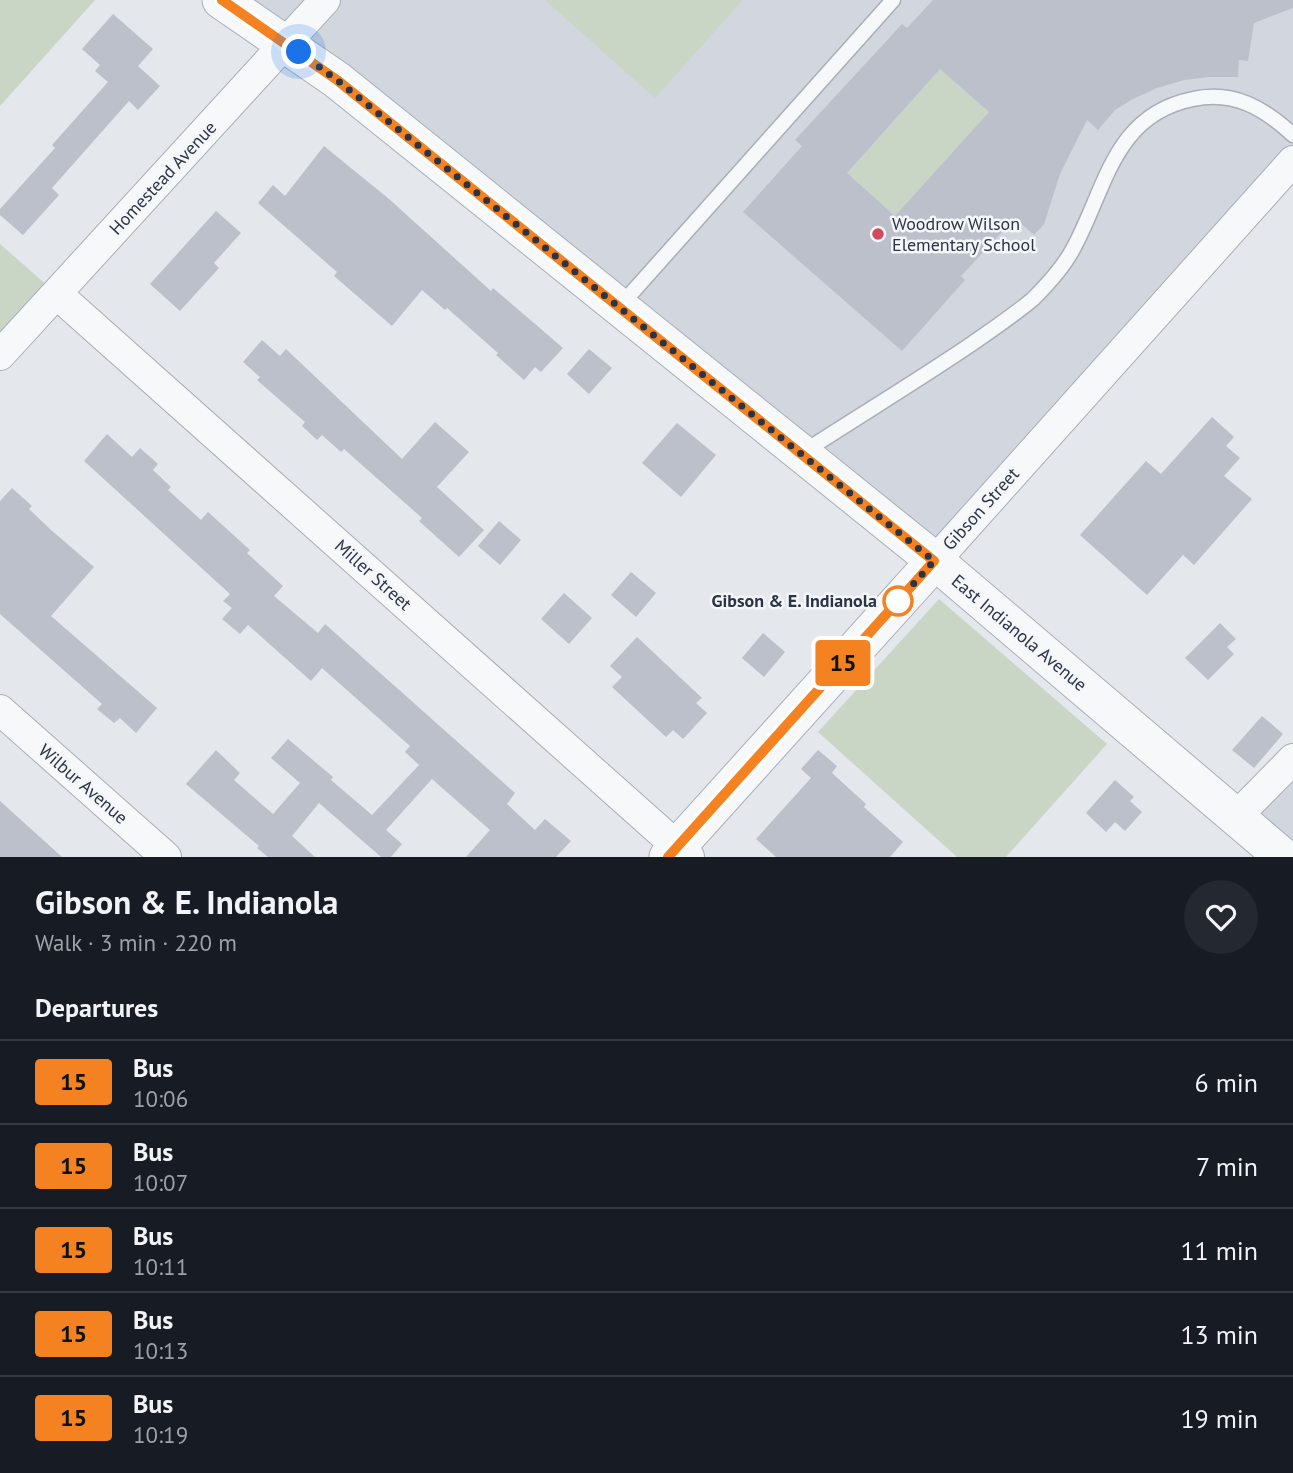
<!DOCTYPE html>
<meta charset="utf-8">
<style>
body{margin:0;font-family:"PT Sans",sans-serif;background:#242831;color:#f1f3f6;height:100vh;display:flex;flex-direction:column;font-size:26px;white-space:nowrap}
*{box-sizing:border-box;margin:0}
p{font-size:23px;color:#9ea1a6}
.icon{flex:none;width:38px;height:38px;fill:none;stroke:currentColor;stroke-width:2;stroke-linecap:round;stroke-linejoin:round}
.map{position:relative;height:857px;overflow:hidden}
.sheet{display:flex;flex-direction:column;background:#171b24;flex:1}
.sheet>*{flex:none}
.badge{padding:0 14px;border-radius:5px;font-size:24px;line-height:46px}
.you{position:absolute;width:35px;height:35px;margin:-18px;border:5px solid #fff;border-radius:50%;background:#1a73e8;box-shadow:0 0 0 10px #1a73e833}
.map>.badge{position:absolute;translate:-50% -50%;box-shadow:0 0 0 4px #fff}
h2{padding:0 35px;font-size:26px;line-height:63px}
.round{display:grid;place-items:center;flex:none;width:74px;height:74px;border-radius:37px;background:#242831}
.summary{display:flex;align-items:center;justify-content:space-between;height:119px;padding:0 35px}
h1{font-size:33px;font-weight:800;line-height:52px}
ul{padding:0;list-style:none}
li{display:flex;align-items:center;gap:21px;height:84px;padding:0 35px;border-top:2px solid #363941}
li div{flex:1}
li b{display:block;font-size:26px}
li em{font-style:normal}
li .badge{min-width:77px;font-weight:700;text-align:center}
.map>svg:first-child{display:block}
.built{fill:#d2d6de}
.green{fill:#c9d6c5}
.building{fill:#bbc0ca;fill-rule:evenodd}
.lines{fill:none;stroke-linecap:round;stroke-linejoin:round}
.service-casing{stroke:#a9aeb7;stroke-width:17}
.minor-casing{stroke:#a9aeb7;stroke-width:32}
.tertiary-casing{stroke:#a9aeb7;stroke-width:39}
.service{stroke:#f7f8fa;stroke-width:14}
.minor{stroke:#f7f8fa;stroke-width:30}
.tertiary{stroke:#f7f8fa;stroke-width:37}
.line-casing{stroke:#fff;stroke-width:16}
.line{stroke:#f58220;stroke-width:10}
.walk{stroke:#2b3445;stroke-width:7;stroke-dasharray:0 12.6}
.poi-dot{fill:#d1495b;stroke:#f4f6f9;stroke-width:2.5}
.stop-dot{fill:#fff;stroke:#f58220;stroke-width:3.5}
.labels{text-anchor:middle;stroke-width:5;stroke-linejoin:round;paint-order:stroke}
.street-label{font-size:18px;fill:#2b3445;stroke:#f4f6f9}
.poi-label{font-size:18px;fill:#2b3445;stroke:#f4f6f9;text-anchor:start}
.stop-label{font-size:18px;font-weight:bold;fill:#2b3445;stroke:#f4f6f9;text-anchor:end}
</style>
<div class="map">
<svg width="1293" height="857" viewBox="0 0 1293 857">
<rect width="100%" height="100%" fill="#e4e7ec"/>
<g class="built">
<polygon points="221,0 1293,0 1293,161 935,561"/>
<polygon points="1293,759 1293,857 1236,817"/>
</g>
<g class="green">
<polygon points="0,0 95,0 0,106"/>
<polygon points="545,0 743,0 655,98"/>
<polygon points="940,69 989,112 895,216 847,173"/>
<polygon points="0,244 57,294 0,355"/>
<polygon points="939,599 1107,744 1006,857 957,857 818,732"/>
</g>
<g class="building">
<path d="M 933,0 L 1293,0 L 1293,8 L 1254,23 L 1248,61 L 1239,60 L 1238,77 L 1209,77 L 1184,80 L 1157,88 L 1131,100 L 1115,110 L 1098,130 L 1087,120 L 1060,174 L 1044,224 L 1034,235 L 1015,218 L 961,276 L 965,280 L 902,351 L 743,212 L 802,146 L 795,140 L 902,24 L 907,28 ZM 940,69 L 989,112 L 895,216 L 847,173 Z"/>
<polygon points="113,14 153,49 138,66 160,86 138,110 129,101 52,188 59,195 23,235 0,215 0,209 55,148 52,145 108,82 95,71 100,65 82,49"/>
<polygon points="324,146 389,199 491,291 493,288 563,348 541,372 535,367 524,380 496,355 498,353 447,308 445,310 422,290 392,326 334,276 337,272 258,203 273,185 285,196"/>
<polygon points="216,211 241,233 214,263 219,268 180,311 150,284"/>
<polygon points="262,340 280,356 286,349 402,459 435,422 469,452 437,487 484,530 459,557 419,521 422,518 344,449 341,452 322,435 317,440 302,426 305,422 257,380 260,377 243,362"/>
<polygon points="589,349 612,368 589,394 567,374"/>
<polygon points="1212,417 1234,437 1226,446 1240,458 1224,476 1252,499 1194,565 1183,555 1147,595 1080,535 1146,461 1161,474"/>
<polygon points="677,423 716,455 681,497 642,463"/>
<polygon points="107,434 132,457 140,448 158,464 153,470 171,487 168,490 201,520 208,512 250,550 247,553 283,586 274,596 318,633 325,624 515,793 507,804 535,830 545,819 571,841 556,857 466,857 490,830 432,779 386,830 402,844 391,857 381,857 319,803 292,836 315,857 268,857 257,848 259,846 186,784 216,750 240,773 234,780 273,814 300,783 271,758 288,739 333,777 331,780 372,815 419,765 405,752 410,746 322,668 311,681 248,625 240,634 222,619 232,608 223,601 230,594 84,461"/>
<polygon points="12,488 32,506 29,509 50,529 94,567 51,616 157,708 136,733 120,718 114,723 97,709 102,704 0,614 0,501"/>
<polygon points="499,521 521,540 500,565 478,546"/>
<polygon points="631,572 656,593 636,617 611,595"/>
<polygon points="564,593 592,618 569,644 541,619"/>
<polygon points="1220,623 1236,639 1227,647 1234,654 1208,680 1185,658"/>
<polygon points="763,633 785,652 764,677 742,658"/>
<polygon points="637,637 702,698 696,703 707,713 683,739 673,730 666,737 612,687 622,677 610,666"/>
<polygon points="1262,716 1283,734 1254,768 1232,750"/>
<polygon points="818,750 837,766 832,773 866,804 864,807 903,842 890,857 776,857 756,839 811,778 801,769"/>
<polygon points="1115,780 1134,797 1130,801 1142,812 1125,831 1115,822 1106,832 1086,813"/>
<polygon points="0,801 62,857 0,857"/>
</g>
<g class="lines">
<defs>
<g id="service">
<polyline points="620,306 893,0"/>
<path d="M 802,453 C 859,416 917,381 973,343 C 993,329 1014,315 1033,299 C 1048,284 1063,268 1073,249 C 1106,189 1113,115 1193,99 C 1233,90 1264,108 1293,135"/>
</g>
<g id="minor">
<polyline points="57,294 689,857"/>
<polyline points="0,355 325,0"/>
<polyline points="935,561 1293,161"/>
<polyline points="0,710 166,857"/>
<polyline points="1236,817 1293,759"/>
</g>
<g id="tertiary">
<polyline points="221,0 337,80 801,453 935,561 1283,857"/>
<polyline points="668,857 935,561"/>
</g>
</defs>
<use href="#service" class="service-casing"/>
<use href="#minor" class="minor-casing"/>
<use href="#tertiary" class="tertiary-casing"/>
<use href="#service" class="service"/>
<use href="#minor" class="minor"/>
<use href="#tertiary" class="tertiary"/>
</g>
<g class="lines">
<defs>
<polyline id="line" points="222,0 337,80 934,561 668,857"/>
</defs>
<use href="#line" class="line-casing"/>
<use href="#line" class="line"/>
<polyline class="walk" points="299,52 337,80 934,561 898,601"/>
</g>
<circle class="poi-dot" cx="878" cy="234" r="7"/>
<circle class="stop-dot" cx="898" cy="601" r="14"/>
<g class="labels">
<g class="street-label">
<text transform="translate(163 178) rotate(-47)" y="6">Homestead Avenue</text>
<text transform="translate(981 509) rotate(-48)" y="6">Gibson Street</text>
<text transform="translate(373 575) rotate(42)" y="6">Miller Street</text>
<text transform="translate(1019 633) rotate(40)" y="6">East Indianola Avenue</text>
<text transform="translate(83 784) rotate(41)" y="6">Wilbur Avenue</text>
</g>
<g class="poi-label">
<text x="892" y="230">Woodrow Wilson<tspan x="892" dy="21">Elementary School</tspan></text>
</g>
<g class="stop-label">
<text x="877" y="607">Gibson &amp; E. Indianola</text>
</g>
</g>
</svg>
<div class="you" style="left:299px;top:52px"></div>
<b class="badge" style="left:843px;top:663px;background:#f58220;color:#111">15</b>
</div>
<section class="sheet">
<div class="summary"><div><h1>Gibson &amp; E. Indianola</h1><p>Walk · 3 min · 220 m</p></div><a class="round"><svg class="icon" aria-label="heart" viewBox="0 0 24 24"><path d="M12 20l-8-8c-3-5 5-10 8-4 3-6 11-1 8 4z"/></svg></a></div>
<h2>Departures</h2>
<ul>
<li><span class="badge" style="background:#f58220;color:#111">15</span><div><b>Bus</b><p>10:06</p></div><em>6 min</em></li>
<li><span class="badge" style="background:#f58220;color:#111">15</span><div><b>Bus</b><p>10:07</p></div><em>7 min</em></li>
<li><span class="badge" style="background:#f58220;color:#111">15</span><div><b>Bus</b><p>10:11</p></div><em>11 min</em></li>
<li><span class="badge" style="background:#f58220;color:#111">15</span><div><b>Bus</b><p>10:13</p></div><em>13 min</em></li>
<li><span class="badge" style="background:#f58220;color:#111">15</span><div><b>Bus</b><p>10:19</p></div><em>19 min</em></li>
</ul>
</section>
